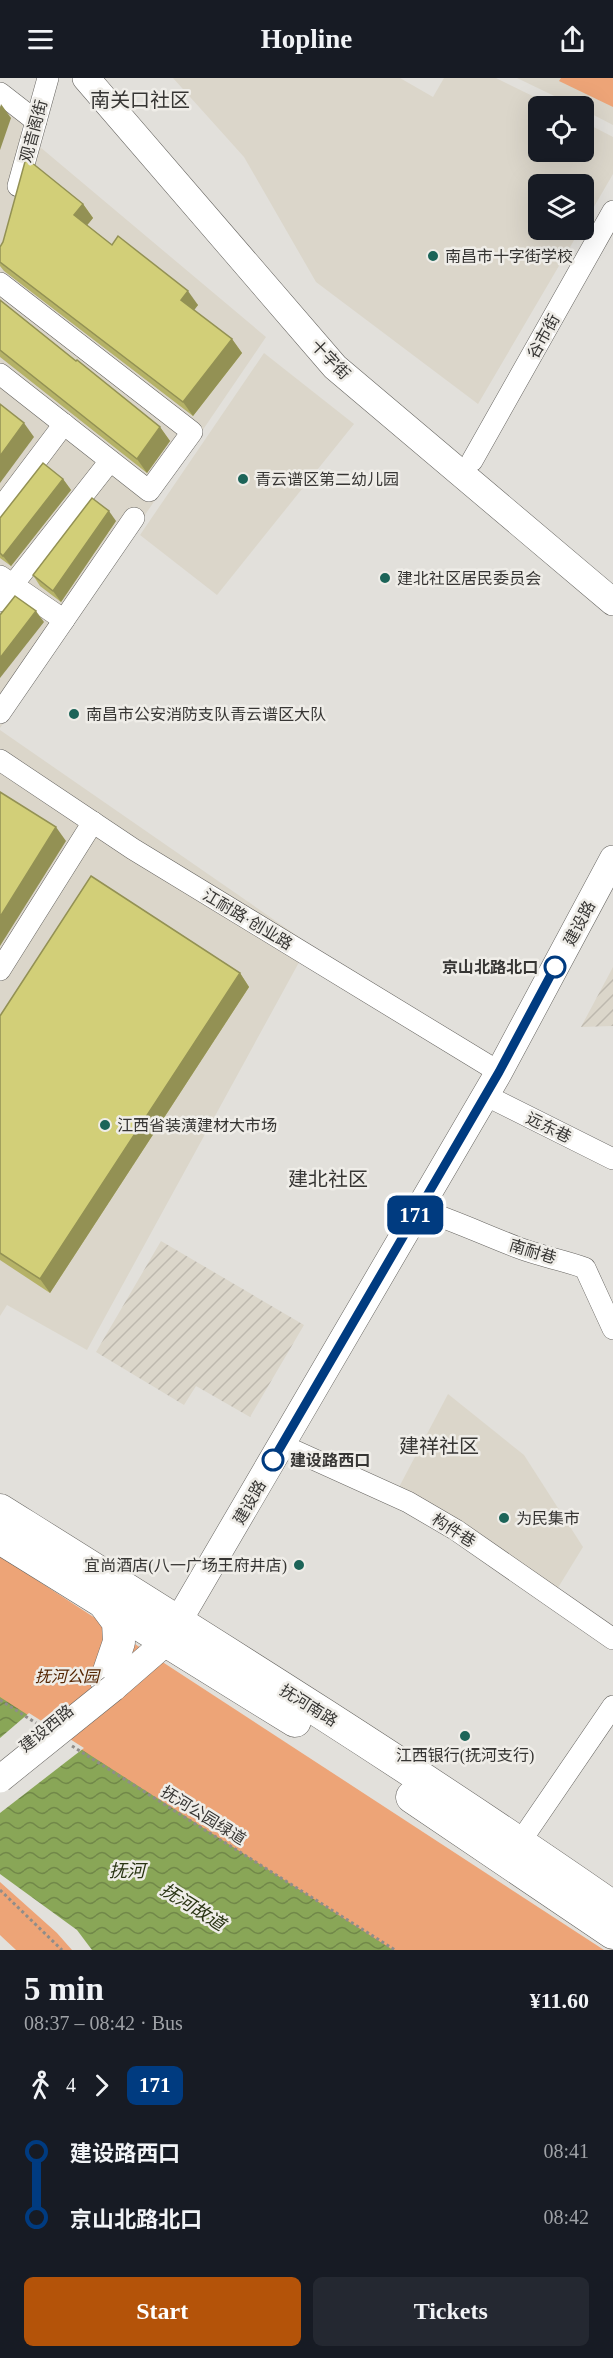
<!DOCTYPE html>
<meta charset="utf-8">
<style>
body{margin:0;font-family:"Times New Roman","Noto Sans SC",serif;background:#242831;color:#f1f3f6;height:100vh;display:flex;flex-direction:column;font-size:22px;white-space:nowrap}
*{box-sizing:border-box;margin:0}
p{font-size:20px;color:#9ea1a6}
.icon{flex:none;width:33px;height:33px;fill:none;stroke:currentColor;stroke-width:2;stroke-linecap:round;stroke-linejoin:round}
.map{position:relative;height:1872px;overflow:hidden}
.panel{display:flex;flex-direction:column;background:#171b24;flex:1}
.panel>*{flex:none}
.badge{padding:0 12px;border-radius:9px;font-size:21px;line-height:39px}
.controls{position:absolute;left:528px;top:18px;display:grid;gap:12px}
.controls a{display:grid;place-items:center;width:66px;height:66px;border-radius:9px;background:#171b24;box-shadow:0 6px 24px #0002;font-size:30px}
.map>.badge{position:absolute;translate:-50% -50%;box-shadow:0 0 0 3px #fff}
.legs{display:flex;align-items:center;gap:9px;height:66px;padding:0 24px;font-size:20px}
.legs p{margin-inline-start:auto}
.headline{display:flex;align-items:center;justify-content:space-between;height:102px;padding:0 24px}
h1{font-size:33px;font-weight:700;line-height:45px}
.cta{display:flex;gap:12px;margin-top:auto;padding:12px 24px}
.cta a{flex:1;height:69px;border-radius:9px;background:#b45309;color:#fff;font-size:24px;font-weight:700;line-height:69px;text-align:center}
.cta a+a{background:#242831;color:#f1f3f6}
ul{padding:0 24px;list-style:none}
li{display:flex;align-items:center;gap:21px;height:66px;font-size:22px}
li i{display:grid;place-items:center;width:9px;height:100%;margin:0 8px;background:currentColor}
li i::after{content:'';width:15px;height:15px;margin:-8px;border:4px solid;border-radius:50%;background:#171b24}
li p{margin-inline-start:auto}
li:first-child i{background:linear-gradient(#0000 50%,currentColor 0)}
li:last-child i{background:linear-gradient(currentColor 50%,#0000 0)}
header{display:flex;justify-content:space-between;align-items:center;height:78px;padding:0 24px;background:#171b24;font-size:27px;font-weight:700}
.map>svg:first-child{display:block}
.built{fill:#dbd6ca}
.industrial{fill:url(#industrial-furrows)}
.green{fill:#eda477}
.water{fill:url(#water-waves)}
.pier{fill:#e2e0db}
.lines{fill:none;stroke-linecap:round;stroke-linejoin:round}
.minor-casing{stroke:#676561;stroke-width:22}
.major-casing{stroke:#676561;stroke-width:28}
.highway-casing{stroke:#676561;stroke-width:33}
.path{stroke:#8f8d8a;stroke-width:3;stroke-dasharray:3 3;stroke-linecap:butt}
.minor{stroke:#fff;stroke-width:21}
.major{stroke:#fff;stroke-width:27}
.highway{stroke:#fff;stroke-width:32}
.major-bridge-casing{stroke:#676561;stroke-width:28;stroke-linecap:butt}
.major-bridge{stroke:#fff;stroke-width:27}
.wall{fill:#b5b267}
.shaded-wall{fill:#939154}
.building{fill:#d2cf78;stroke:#939154;stroke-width:1.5}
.line-1-casing{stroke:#fff;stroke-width:14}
.line-1{stroke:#003b80;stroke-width:9}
.poi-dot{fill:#1c6458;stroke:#efede8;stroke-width:2}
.stop-1-dot{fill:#fff;stroke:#003b80;stroke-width:3}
.labels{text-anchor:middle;stroke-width:5;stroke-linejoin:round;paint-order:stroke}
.street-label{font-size:16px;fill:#373634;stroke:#efede8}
.poi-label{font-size:16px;fill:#373634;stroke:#efede8;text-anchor:start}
.stop-label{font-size:16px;font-weight:bold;fill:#373634;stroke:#efede8;text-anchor:end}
.park-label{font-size:16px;font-style:italic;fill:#542400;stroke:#efede8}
.water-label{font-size:18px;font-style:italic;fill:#293413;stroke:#efede8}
.quarter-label{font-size:20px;fill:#373634;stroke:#efede8}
</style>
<header><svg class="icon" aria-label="menu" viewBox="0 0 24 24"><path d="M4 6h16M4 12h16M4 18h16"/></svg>Hopline<svg class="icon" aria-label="share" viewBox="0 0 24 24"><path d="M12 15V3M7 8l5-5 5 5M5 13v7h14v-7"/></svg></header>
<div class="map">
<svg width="613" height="1872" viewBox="0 0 613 1872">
<defs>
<pattern id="industrial-furrows" width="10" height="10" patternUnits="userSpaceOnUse" patternTransform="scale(1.5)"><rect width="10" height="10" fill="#dbd6ca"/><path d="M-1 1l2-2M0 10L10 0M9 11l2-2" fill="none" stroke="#bdb8ae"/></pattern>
<pattern id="water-waves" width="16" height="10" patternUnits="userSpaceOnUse" patternTransform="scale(1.5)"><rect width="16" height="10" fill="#89a657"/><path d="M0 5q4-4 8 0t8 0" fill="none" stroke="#718849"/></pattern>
</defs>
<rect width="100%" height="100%" fill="#e2e0db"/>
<g class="built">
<polygon points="173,0 400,0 433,19 444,0 496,0 553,28 538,28 538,74 584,74 584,44 613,59 613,96 584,146 584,106 538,106 538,152 580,152 478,326 316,204 244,79"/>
<polygon points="517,0 613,0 613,47 584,32 584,28 575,28"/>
<polygon points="0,9 28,30 21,53 266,259 0,650"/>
<polygon points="264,275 354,346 217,517 140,457"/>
<polygon points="0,652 309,866 87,1272 7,1227 0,1238"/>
<polygon points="448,1316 524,1377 583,1469 556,1513 398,1411"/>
</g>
<g class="industrial">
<polygon points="613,889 613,948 581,949"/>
<polygon points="161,1163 304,1247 250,1339 196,1308 184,1327 96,1274"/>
</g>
<g class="green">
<polygon points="561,0 613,0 613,29 559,3"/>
<polygon points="0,1478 604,1872 387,1872 0,1632"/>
<polygon points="0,1804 57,1855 72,1872 16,1872 0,1857"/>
</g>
<polygon class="water" points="0,1619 393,1872 92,1872 77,1852 0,1796"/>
<polygon class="pier" points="29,1635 84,1670 0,1735 0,1660"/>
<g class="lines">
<defs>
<g id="minor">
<polyline points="0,15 36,43"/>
<polyline points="18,108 48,0"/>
<polyline points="0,205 192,354 149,413 0,296"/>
<polyline points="472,383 613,133"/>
<polyline points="0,431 64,346"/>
<polyline points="0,498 64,542"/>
<polyline points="0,523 110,383"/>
<polyline points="0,635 134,440"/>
<polyline points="0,682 133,771 499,994"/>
<polyline points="0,892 93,744"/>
<polyline points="485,1017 613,1081"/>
<path d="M 419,1131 C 453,1142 485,1157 519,1170 C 540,1178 563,1182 585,1190 L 613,1251"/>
<polyline points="282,1367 408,1424 456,1452 613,1561"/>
<polyline points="520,1764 613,1628"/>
</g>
<g id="major">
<polyline points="86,0 335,289 613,524"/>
<polyline points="113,1610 166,1564 499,994 613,781"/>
</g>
<g id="highway">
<path d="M 0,1432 C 206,1561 413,1690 613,1829"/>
<polyline points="0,1460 295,1643"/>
<polyline points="104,1525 118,1544 119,1564 106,1602"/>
<polyline points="412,1719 613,1855"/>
</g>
</defs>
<use href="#minor" class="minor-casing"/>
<use href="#major" class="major-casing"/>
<use href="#highway" class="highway-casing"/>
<g class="path">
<polyline points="0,1622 36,1645"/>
<polyline points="72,1668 395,1872"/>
<polyline points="0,1812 62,1872"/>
</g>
<use href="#minor" class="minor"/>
<use href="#major" class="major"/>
<use href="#highway" class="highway"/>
<defs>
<polyline id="major-bridge" points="0,1701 113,1610"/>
</defs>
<use href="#major-bridge" class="major-bridge-casing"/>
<use href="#major-bridge" class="major-bridge"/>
</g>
<g class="wall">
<polygon points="83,126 93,140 87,147 112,167 198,227 194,232 232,261 242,275 193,338 4,193 0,188 0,169"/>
<polygon points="0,222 76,283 160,349 170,363 147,395 0,279"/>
<polygon points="63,401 71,412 11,488 0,480 0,440"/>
<polygon points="116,443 61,524 40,508 33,497"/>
<polygon points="240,895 249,909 50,1215 0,1182 0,938"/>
</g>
<g class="shaded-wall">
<polygon points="1,26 11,40 0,72 0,30"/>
<polygon points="83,126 93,140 84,151 74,137"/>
<polygon points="188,213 198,227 191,236 181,222"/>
<polygon points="232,261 242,275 193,338 183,324"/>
<polygon points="24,345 34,359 0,405 0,378"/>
<polygon points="160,349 170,363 147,395 137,381"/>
<polygon points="63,401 71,412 11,488 3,478"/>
<polygon points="109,433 116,443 61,524 53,513"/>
<polygon points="36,533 44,544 0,600 0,580"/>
<polygon points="56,749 66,763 0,868 0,839"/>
<polygon points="240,895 249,909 50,1215 40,1201"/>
</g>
<g class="building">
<polygon points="26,80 83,126 74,137 112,167 118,158 188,213 181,222 232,261 183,324 0,184 0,169 3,164"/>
<polygon points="0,222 76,283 77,282 160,349 137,381 0,272"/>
<polygon points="0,326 24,345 0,378"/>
<polygon points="43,385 63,401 3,478 0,475 0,440"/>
<polygon points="92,420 109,433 53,513 33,497"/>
<polygon points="15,518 36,533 0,580 0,537"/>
<polygon points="0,714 56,749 0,839"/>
<polygon points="91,798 240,895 40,1201 0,1175 0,938"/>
</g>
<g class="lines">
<defs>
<polyline id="line-1" points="273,1382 499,994 555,889"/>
</defs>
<use href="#line-1" class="line-1-casing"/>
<use href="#line-1" class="line-1"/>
</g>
<g class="poi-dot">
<circle cx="433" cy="178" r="6"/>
<circle cx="243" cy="401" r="6"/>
<circle cx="385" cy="500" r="6"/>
<circle cx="74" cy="636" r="6"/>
<circle cx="105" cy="1047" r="6"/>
<circle cx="504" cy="1440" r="6"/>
<circle cx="299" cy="1487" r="6"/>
<circle cx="465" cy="1658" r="6"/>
</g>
<g class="stop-1-dot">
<circle cx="555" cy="889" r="10"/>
<circle cx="273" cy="1382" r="10"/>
</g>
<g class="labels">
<g class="street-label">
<text transform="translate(33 53) rotate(-75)" y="6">观音阁街</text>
<text transform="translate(543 258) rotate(-61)" y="6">谷市街</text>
<text transform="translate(331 281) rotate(46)" y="6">十字街</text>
<text transform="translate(248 841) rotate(31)" y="6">江耐路·创业路</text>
<text transform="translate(579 845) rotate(-62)" y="6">建设路</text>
<text transform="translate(549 1049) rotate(26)" y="6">远东巷</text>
<text transform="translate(533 1173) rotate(17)" y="6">南耐巷</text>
<text transform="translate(249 1424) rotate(-60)" y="6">建设路</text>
<text transform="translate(454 1452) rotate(32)" y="6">构件巷</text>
<text transform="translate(309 1627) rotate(32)" y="6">抚河南路</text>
<text transform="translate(46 1650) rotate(-39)" y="6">建设西路</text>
<text transform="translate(204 1737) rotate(32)" y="6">抚河公园绿道</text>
</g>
<g class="poi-label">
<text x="445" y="184">南昌市十字街学校</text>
<text x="255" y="407">青云谱区第二幼儿园</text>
<text x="397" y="506">建北社区居民委员会</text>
<text x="86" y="642">南昌市公安消防支队青云谱区大队</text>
<text x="117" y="1053">江西省装潢建材大市场</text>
<text x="516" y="1446">为民集市</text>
<text x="287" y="1493" text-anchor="end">宜尚酒店(八一广场王府井店)</text>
<text x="465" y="1683" text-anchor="middle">江西银行(抚河支行)</text>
</g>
<g class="stop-label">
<text x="538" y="895">京山北路北口</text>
<text x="290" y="1388" text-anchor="start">建设路西口</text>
</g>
<g class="park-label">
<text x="67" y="1604">抚河公园</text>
</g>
<g class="water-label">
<text x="127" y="1799">抚河</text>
<text transform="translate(193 1829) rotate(32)" y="6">抚河故道</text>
</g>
<g class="quarter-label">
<text x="140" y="29">南关口社区</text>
<text x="328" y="1108">建北社区</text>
<text x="439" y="1375">建祥社区</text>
</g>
</g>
</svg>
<div class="controls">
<a><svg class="icon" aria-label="locate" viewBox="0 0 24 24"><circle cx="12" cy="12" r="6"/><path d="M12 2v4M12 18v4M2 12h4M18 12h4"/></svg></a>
<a><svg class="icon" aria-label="layers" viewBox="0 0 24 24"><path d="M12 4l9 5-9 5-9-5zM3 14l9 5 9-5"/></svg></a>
</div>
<b class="badge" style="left:415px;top:1137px;background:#003b80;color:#fff">171</b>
</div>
<section class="panel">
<div class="headline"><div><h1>5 min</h1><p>08:37 – 08:42 · Bus</p></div><b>¥11.60</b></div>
<div class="legs"><svg class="icon" aria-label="walk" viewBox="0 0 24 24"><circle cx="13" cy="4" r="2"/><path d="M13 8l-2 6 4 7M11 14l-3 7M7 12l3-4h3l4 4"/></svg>4<svg class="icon" aria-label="forward" viewBox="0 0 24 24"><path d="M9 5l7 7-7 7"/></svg><b class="badge" style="background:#003b80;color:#fff">171</b></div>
<ul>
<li><i style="color:#003b80"></i><b>建设路西口</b><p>08:41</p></li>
<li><i style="color:#003b80"></i><b>京山北路北口</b><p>08:42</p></li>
</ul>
<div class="cta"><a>Start</a><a>Tickets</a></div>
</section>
